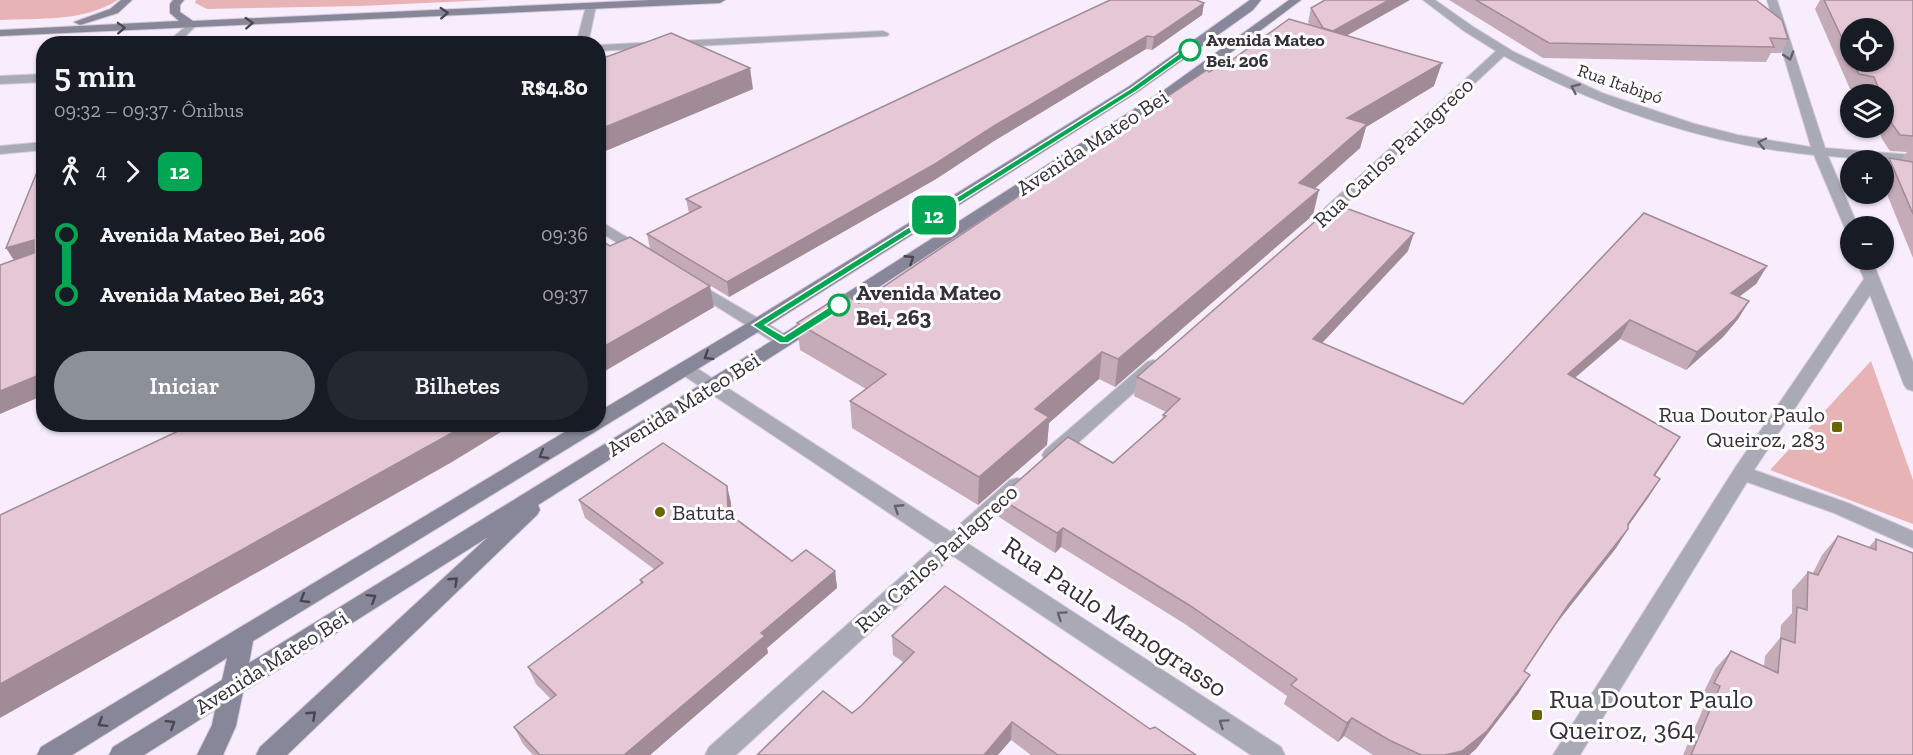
<!DOCTYPE html>
<html lang="pt">
<meta charset="utf-8">
<style>
body{margin:0;font-family:"Zilla Slab",serif;background:#242831;color:#f1f3f6;height:100vh;display:flex;flex-direction:column;font-size:22px;white-space:nowrap}
*{box-sizing:border-box;margin:0}
p{font-size:20px;color:#9ea1a6}
.icon{flex:none;width:33px;height:33px;fill:none;stroke:currentColor;stroke-width:2;stroke-linecap:round;stroke-linejoin:round}
.map{position:relative;flex:1;overflow:hidden}
.drawer{position:absolute;left:36px;top:36px;width:570px;height:396px;display:flex;flex-direction:column;background:#171b24;border-radius:24px;box-shadow:0 2px 4px #0004}
.drawer>*{flex:none}
.badge{padding:0 12px;border-radius:9px;font-size:21px;line-height:39px}
.buttons{position:absolute;left:1840px;top:18px;display:grid;gap:12px}
.buttons a{display:grid;place-items:center;width:54px;height:54px;border-radius:50%;background:#171b24;box-shadow:0 2px 4px #0004;font-size:30px}
.map>.badge{position:absolute;translate:-50% -50%;box-shadow:0 0 0 3px #fff}
.legs{display:flex;align-items:center;gap:9px;height:66px;padding:0 18px;font-size:20px}
.legs p{margin-inline-start:auto}
.head{display:flex;align-items:center;justify-content:space-between;height:102px;padding:0 18px}
h1{font-size:33px;font-weight:600;line-height:45px}
.primary-button{display:flex;gap:12px;margin-top:auto;padding:12px 18px}
.primary-button a{flex:1;height:69px;border-radius:36px;background:#8c9099;color:#fff;font-size:24px;font-weight:600;line-height:69px;text-align:center}
.primary-button a+a{background:#242831;color:#f1f3f6}
ul{padding:0 18px;list-style:none}
li{display:flex;align-items:center;gap:21px;height:60px;font-size:22px}
li i{display:grid;place-items:center;width:9px;height:100%;margin:0 8px;background:currentColor}
li i::after{content:'';width:15px;height:15px;margin:-8px;border:4px solid;border-radius:50%;background:#171b24}
li p{margin-inline-start:auto}
li:first-child i{background:linear-gradient(#0000 50%,currentColor 0)}
li:last-child i{background:linear-gradient(currentColor 50%,#0000 0)}
.map>svg:first-child{display:block}
.green{fill:#e7b3b4}
.lines{fill:none;stroke-linecap:round;stroke-linejoin:round}
.street-casing{stroke:#d5cbda;stroke-width:2}
.secondary-casing{stroke:#d5cbda;stroke-width:2}
.street{fill:#aaaab6;fill-rule:evenodd}
.secondary{fill:#878799;fill-rule:evenodd}
.wall{fill:#c5abb8;fill-rule:evenodd}
.shaded-wall{fill:#a08b96}
.building{fill:#e5c7d6;stroke:#a08b96;stroke-width:1.5}
.oneway{stroke:#4b4551}
.oneway2{stroke:#65606b}
.line-1{fill:#00a651;stroke:#fff;stroke-width:1.5}
.stop-1-dot{fill:#fff;stroke:#00a651;stroke-width:3}
.poi-dot{fill:#696600;stroke:#fff;stroke-width:2}
.labels{text-anchor:middle;stroke-width:6;stroke-linejoin:round;paint-order:stroke}
.far-stop-label{font-size:18px;font-weight:bold;fill:#372f39;stroke:#fff;text-anchor:start}
.far-street-label{font-size:18px;fill:#372f39;stroke:#fff}
.street-label{font-size:22px;fill:#372f39;stroke:#fff}
.stop-label{font-size:22px;font-weight:bold;fill:#372f39;stroke:#fff;text-anchor:start}
.poi-label{font-size:22px;fill:#372f39;stroke:#fff;text-anchor:end}
.near-street-label{font-size:27px;fill:#372f39;stroke:#fff}
.near-poi-label{font-size:27px;fill:#372f39;stroke:#fff;text-anchor:start}
</style>
<div class="map">
<svg width="1913" height="755" viewBox="0 0 1913 755">
<rect width="100%" height="100%" fill="#f8edfd"/>
<g class="green">
<path d="M 0,0 L 118,0 C 84,22 38,18 0,20 Z"/>
<polygon points="196,0 490,0 360,6 207,9 195,3"/>
<polygon points="1871,361 1913,480 1913,524 1770,470"/>
</g>
<g class="lines">
<defs>
<g id="street">
<path d="M 1423,0 L 1435,0 L 1472,26 L 1514,52 L 1602,93 L 1695,124 L 1738,135 L 1811,147 L 1767,0 L 1777,0 L 1825,148 L 1913,155 L 1913,163 L 1828,156 L 1858,226 L 1851,226 L 1851,233 L 1846,231 L 1814,155 C 1708,145 1596,107 1504,56 L 1325,223 L 1315,223 L 1313,220 L 1315,217 L 1496,51 L 1464,31 Z"/>
<polygon points="591,3 596,6 588,44 576,44 586,6"/>
<polygon points="191,22 197,25 177,44 165,44"/>
<polygon points="883,31 889,34 887,36 598,51 598,45"/>
<polygon points="44,74 44,82 0,84 0,76"/>
<polygon points="44,142 44,150 0,154 0,146"/>
<polygon points="598,220 647,249 650,252 647,255 637,255 598,231"/>
<polygon points="1856,260 1872,260 1913,362 1913,391 1907,389 1904,385 1870,295 1754,470 1848,503 1913,531 1913,548 1834,513 1747,482 1580,755 1553,755 1735,468 1864,279"/>
<polygon points="693,280 790,337 793,341 790,345 778,345 687,288 685,285 687,282"/>
<polygon points="1153,360 1159,362 1162,366 1159,370 1059,460 1052,462 1045,460 1042,455 1045,450 1147,362"/>
<polygon points="686,363 692,365 951,532 1010,480 1017,478 1024,480 1027,485 1024,490 967,543 1281,747 1285,755 1251,755 953,556 736,755 705,755 709,747 937,545 680,373 677,369 680,365"/>
</g>
<g id="secondary">
<polygon points="121,0 132,0 118,13 80,25 74,22 110,9"/>
<polygon points="173,0 184,0 180,5 180,12 193,21 650,0 725,0 720,3 0,36 0,30 179,21 170,13 170,4"/>
<polygon points="1250,0 1261,0 1253,10 1136,93 763,329 253,641 249,663 778,337 1167,88 1289,0 1301,0 1175,94 790,345 538,505 540,510 537,515 287,755 256,755 260,747 488,537 243,692 236,726 223,755 197,755 212,725 215,710 144,755 109,755 113,747 222,680 227,658 72,755 37,755 41,747 578,424 598,424 598,412 751,321 1128,87"/>
</g>
</defs>
<use href="#street" class="street-casing"/>
<use href="#secondary" class="secondary-casing"/>
<use href="#street" class="street"/>
<use href="#secondary" class="secondary"/>
</g>
<g class="wall">
<polygon points="1449,0 1756,0 1788,39 1781,53 1771,53 1766,62 1543,58"/>
<path d="M 1820,0 L 1913,0 L 1913,258 L 1884,187 L 1884,166 L 1889,158 L 1901,160 L 1907,152 L 1890,151 L 1882,139 L 1878,128 L 1884,128 L 1884,94 L 1866,94 L 1865,92 L 1850,89 L 1815,9 ZM 1851,28 L 1884,62 L 1851,62 Z"/>
<polygon points="1204,3 1202,15 1152,50 1146,49 994,141 936,179 729,297 667,259 714,307 598,375 598,239 610,246 650,249 647,234 689,213 686,199"/>
<polygon points="1311,8 1347,35 1434,86 1366,127 1360,148 1315,188 1313,215 1115,387 1099,379 1049,423 1047,445 978,505 852,428 850,401 866,389 800,350 797,323 859,303 1209,72 1309,24 1308,22"/>
<polygon points="598,60 753,89 603,152 598,149"/>
<polygon points="1644,213 1767,266 1756,284 1739,297 1749,301 1738,319 1723,337 1686,370 1620,339 1575,378 1668,456 1655,476 1660,479 1628,526 1628,529 1616,548 1556,624 1525,671 1530,675 1518,694 1476,749 1469,755 1373,755 1344,736 1338,742 1284,704 1287,696 1185,624 1061,547 1055,553 999,517 999,498 1113,463 1162,420 1163,415 1166,412 1134,396 1137,377 1408,251 1322,343 1463,404"/>
<polygon points="727,486 731,503 731,515 792,561 835,571 837,588 767,648 768,653 650,755 533,755 523,744 514,727 551,699 536,684 528,667 641,584 640,580 654,569 585,518 579,500"/>
<polygon points="1838,536 1869,547 1876,539 1913,755 1683,755 1705,704 1699,702 1715,669 1731,651 1764,666 1765,656 1780,638 1781,625 1792,613 1792,590 1808,572 1813,573 1822,555"/>
<polygon points="892,636 1150,729 1196,755 1031,755 1011,740 852,713 861,706 903,662 893,655"/>
</g>
<g class="shaded-wall">
<polygon points="1389,0 1410,0 1323,49 1327,34"/>
<polygon points="1204,3 1202,15 1152,50 1154,37"/>
<polygon points="1147,36 1146,49 994,141 936,179 729,297 727,282 994,126"/>
<polygon points="1442,63 1434,86 1366,127 1360,148 1293,208 1299,183 1347,118"/>
<polygon points="750,68 753,89 603,152 598,130"/>
<polygon points="1319,190 1313,215 1115,387 1118,359"/>
<polygon points="1414,233 1408,251 1308,358 1313,339"/>
<polygon points="34,240 44,254 17,265 6,248"/>
<polygon points="1767,266 1756,284 1720,311 1731,293"/>
<polygon points="710,286 714,307 598,375 598,350"/>
<polygon points="1749,301 1738,319 1723,337 1686,370 1697,352"/>
<polygon points="1630,320 1620,339 1558,392 1568,374"/>
<polygon points="1102,352 1099,379 1049,423 1047,445 978,505 979,477 1035,409"/>
<polygon points="44,373 44,395 0,414 0,391"/>
<polygon points="468,424 514,424 452,462 0,718 0,684"/>
<polygon points="1680,437 1668,456 1642,494 1654,475"/>
<polygon points="1660,479 1648,498 1616,543 1628,524"/>
<polygon points="727,486 731,503 732,530 728,513"/>
<polygon points="1063,528 1061,547 1055,553 1057,533"/>
<polygon points="1628,529 1616,548 1556,624 1513,690 1568,605"/>
<polygon points="835,571 837,588 767,648 768,653 650,755 624,755 761,633"/>
<polygon points="1530,675 1518,694 1476,749 1469,755 1445,755"/>
<polygon points="1352,718 1344,736 1338,742 1347,723"/>
<polygon points="1012,722 1011,740 998,755 984,755"/>
</g>
<g class="building">
<polygon points="1110,0 1196,0 1204,3 1154,37 1147,36 994,126 935,164 727,282 647,234 701,207 686,199"/>
<polygon points="1325,0 1389,0 1333,31 1323,28 1311,8"/>
<polygon points="1476,0 1756,0 1782,20 1788,39 1770,38 1774,47 1549,43"/>
<polygon points="1824,0 1913,0 1913,136 1900,135 1892,124 1884,103 1884,94 1881,94 1874,77 1859,74 1853,62 1884,62 1884,28 1851,28 1851,57"/>
<polygon points="1289,19 1442,63 1347,118 1367,124 1299,183 1319,190 1118,359 1102,352 1035,409 1049,417 979,477 850,401 886,374 797,323 843,294 859,303 1207,70 1209,72 1226,61 1229,62"/>
<polygon points="671,33 750,68 598,130 598,60"/>
<polygon points="1889,158 1913,162 1913,214"/>
<polygon points="44,159 44,373 0,391 0,265 34,253 34,240 6,248 39,167"/>
<polygon points="1335,204 1414,233 1313,339 1463,404 1644,213 1767,266 1731,293 1749,301 1735,319 1697,352 1630,320 1568,374 1680,437 1654,475 1660,479 1628,524 1628,529 1568,605 1524,671 1530,675 1487,731 1462,751 1445,755 1421,755 1389,740 1352,718 1347,723 1291,685 1297,679 1189,605 1063,528 1057,533 999,498 1068,437 1113,463 1166,416 1163,415 1180,399 1137,377"/>
<polygon points="630,237 710,286 598,350 598,239 610,246"/>
<polygon points="193,424 468,424 0,684 0,515"/>
<polygon points="663,443 727,486 728,513 792,561 806,550 835,571 761,633 765,636 624,755 540,755 514,727 556,695 528,667 643,582 640,580 663,563 579,500"/>
<polygon points="1838,536 1876,550 1876,539 1913,553 1913,755 1691,755 1720,686 1714,683 1731,651 1778,673 1781,638 1795,643 1797,607 1807,610 1808,572 1818,575"/>
<polygon points="945,586 1150,729 1155,727 1196,755 1058,755 1012,722 984,755 757,755 823,691 852,713 861,706 914,652 892,636"/>
</g>
<defs><path id="oneway-chevron" d="M-2-3.5L2.5 0L-2 3.5" fill="none" stroke-width="1.6" stroke-linecap="round" stroke-linejoin="round" transform="scale(1.5)"/></defs>
<g class="oneway">
<use href="#oneway-chevron" transform="translate(444 13) rotate(-3)"/>
<use href="#oneway-chevron" transform="translate(249 23) rotate(-3)"/>
<use href="#oneway-chevron" transform="translate(121 28) rotate(-2)"/>
<use href="#oneway-chevron" transform="translate(910 259) rotate(-33)"/>
<use href="#oneway-chevron" transform="translate(708 356) rotate(148)"/>
<use href="#oneway-chevron" transform="translate(543 455) rotate(149)"/>
<use href="#oneway-chevron" transform="translate(454 581) rotate(-43)"/>
<use href="#oneway-chevron" transform="translate(372 598) rotate(-32)"/>
<use href="#oneway-chevron" transform="translate(304 599) rotate(149)"/>
<use href="#oneway-chevron" transform="translate(312 715) rotate(-43)"/>
<use href="#oneway-chevron" transform="translate(102 723) rotate(148)"/>
<use href="#oneway-chevron" transform="translate(171 724) rotate(-32)"/>
</g>
<g class="oneway2">
<use href="#oneway-chevron" transform="translate(1789 56) rotate(73)"/>
<use href="#oneway-chevron" transform="translate(1575 88) rotate(-156)"/>
<use href="#oneway-chevron" transform="translate(1762 143) rotate(-168)"/>
<use href="#oneway-chevron" transform="translate(898 508) rotate(-147)"/>
<use href="#oneway-chevron" transform="translate(1061 615) rotate(-146)"/>
<use href="#oneway-chevron" transform="translate(1223 723) rotate(-146)"/>
</g>
<polygon class="line-1" points="1187,48 1194,50 1135,92 765,325 784,336 835,303 843,303 843,308 788,343 780,343 752,325 1130,89"/>
<g class="stop-1-dot">
<circle cx="1190" cy="50" r="10"/>
<circle cx="839" cy="305" r="10"/>
</g>
<g class="poi-dot">
<rect x="1831" y="421" width="12" height="12" rx="3"/>
<circle cx="660" cy="512" r="6"/>
<rect x="1531" y="709" width="12" height="12" rx="3"/>
</g>
<g class="labels">
<g class="far-stop-label">
<text x="1206" y="46">Avenida Mateo<tspan x="1206" dy="21">Bei, 206</tspan></text>
</g>
<g class="far-street-label">
<text transform="translate(1620 84) rotate(19)" y="6">Rua Itabipó</text>
</g>
<g class="street-label">
<text transform="translate(1092 142) rotate(-33)" y="8">Avenida Mateo Bei</text>
<text transform="translate(1393 152) rotate(-43)" y="8">Rua Carlos Parlagreco</text>
<text transform="translate(683 404) rotate(-32)" y="8">Avenida Mateo Bei</text>
<text transform="translate(936 558) rotate(-42)" y="8">Rua Carlos Parlagreco</text>
<text transform="translate(271 662) rotate(-32)" y="8">Avenida Mateo Bei</text>
</g>
<g class="stop-label">
<text x="856" y="300">Avenida Mateo<tspan x="856" dy="25">Bei, 263</tspan></text>
</g>
<g class="poi-label">
<text x="1825" y="422">Rua Doutor Paulo<tspan x="1825" dy="25">Queiroz, 283</tspan></text>
<text x="672" y="520" text-anchor="start">Batuta</text>
</g>
<g class="near-street-label">
<text transform="translate(1115 617) rotate(34)" y="9">Rua Paulo Manograsso</text>
</g>
<g class="near-poi-label">
<text x="1549" y="708">Rua Doutor Paulo<tspan x="1549" dy="31">Queiroz, 364</tspan></text>
</g>
</g>
</svg>
<div class="buttons">
<a><svg class="icon" aria-label="locate" viewBox="0 0 24 24"><circle cx="12" cy="12" r="6"/><path d="M12 2v4M12 18v4M2 12h4M18 12h4"/></svg></a>
<a><svg class="icon" aria-label="layers" viewBox="0 0 24 24"><path d="M12 4l9 5-9 5-9-5zM3 14l9 5 9-5"/></svg></a>
<a>+</a>
<a>−</a>
</div>
<b class="badge" style="left:934px;top:215px;background:#00a651;color:#fff">12</b>
<section class="drawer">
<div class="head"><div><h1>5 min</h1><p>09:32 – 09:37 · Ônibus</p></div><b>R$4.80</b></div>
<div class="legs"><svg class="icon" aria-label="walk" viewBox="0 0 24 24"><circle cx="13" cy="4" r="2"/><path d="M13 8l-2 6 4 7M11 14l-3 7M7 12l3-4h3l4 4"/></svg>4<svg class="icon" aria-label="forward" viewBox="0 0 24 24"><path d="M9 5l7 7-7 7"/></svg><b class="badge" style="background:#00a651;color:#fff">12</b></div>
<ul>
<li><i style="color:#00a651"></i><b>Avenida Mateo Bei, 206</b><p>09:36</p></li>
<li><i style="color:#00a651"></i><b>Avenida Mateo Bei, 263</b><p>09:37</p></li>
</ul>
<div class="primary-button"><a>Iniciar</a><a>Bilhetes</a></div>
</section>
</div>
